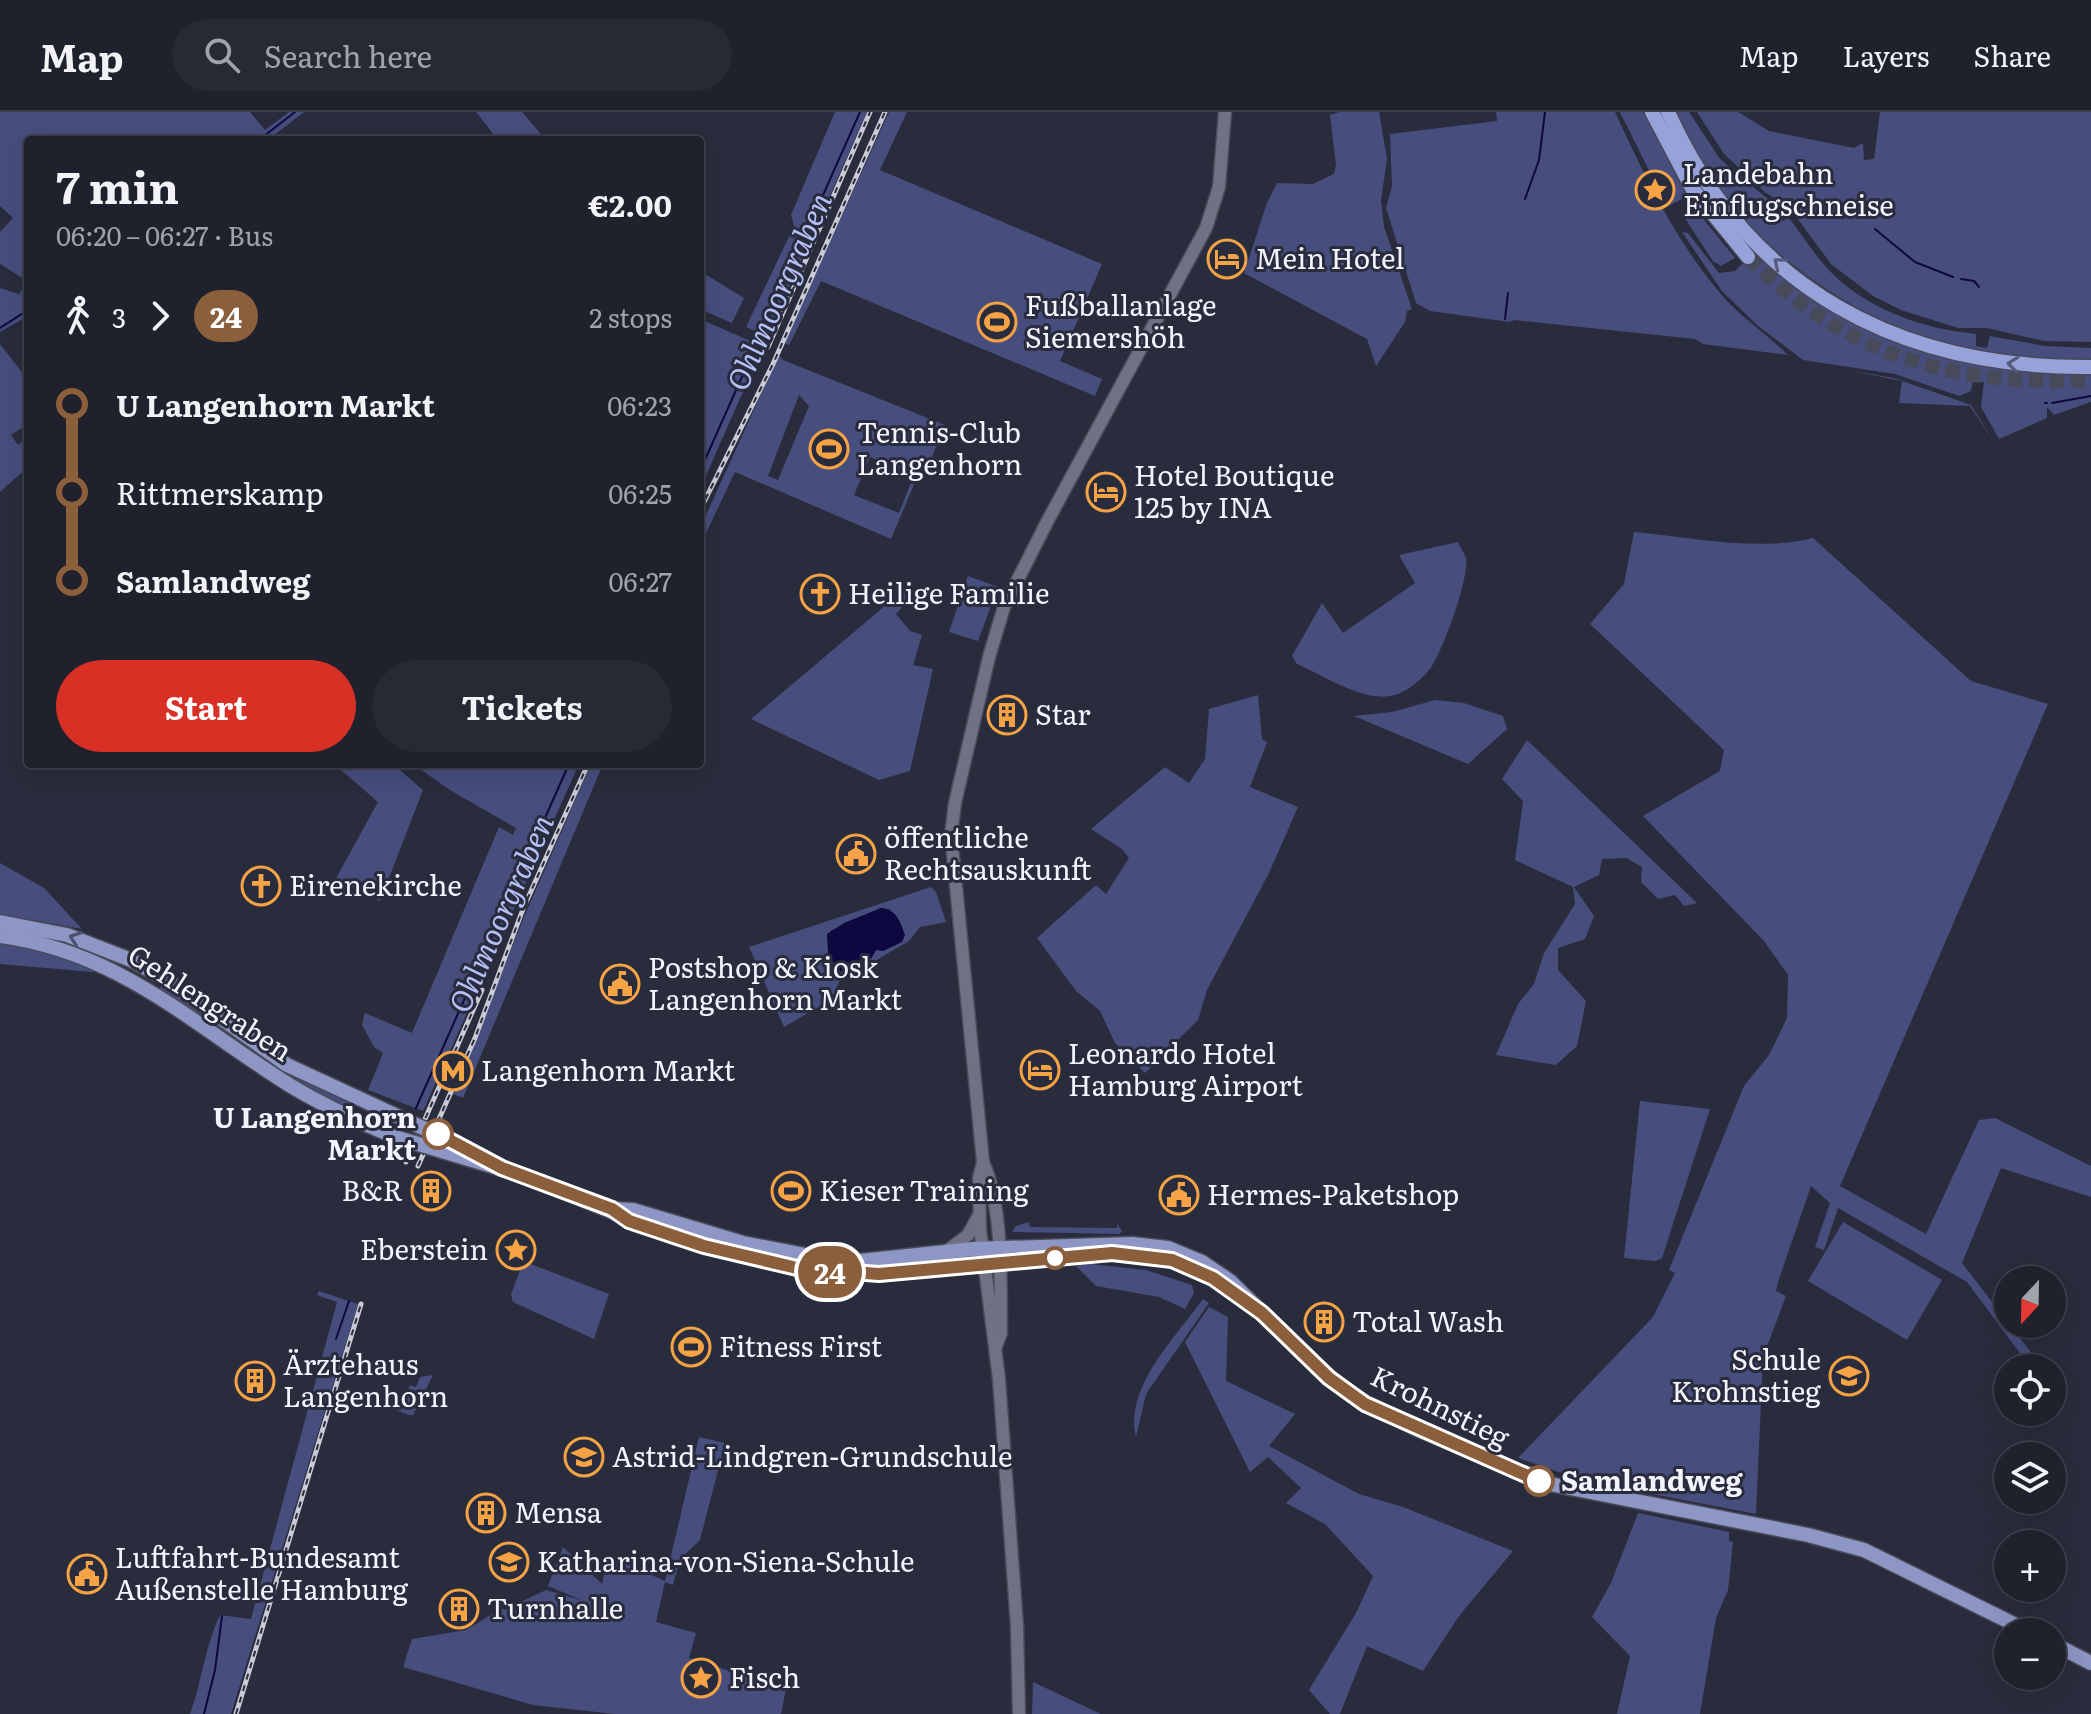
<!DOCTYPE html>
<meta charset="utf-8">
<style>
body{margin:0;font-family:Literata,serif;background:#272935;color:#f1f3f6;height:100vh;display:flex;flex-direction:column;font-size:30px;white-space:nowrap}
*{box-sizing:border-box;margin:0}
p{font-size:26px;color:#a1a3aa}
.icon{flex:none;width:44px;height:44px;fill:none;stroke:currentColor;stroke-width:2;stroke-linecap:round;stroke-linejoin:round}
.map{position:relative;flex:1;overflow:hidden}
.panel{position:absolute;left:24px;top:24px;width:680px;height:632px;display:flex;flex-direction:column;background:#1f212d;border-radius:8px;box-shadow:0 8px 32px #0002,0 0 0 2px #3c3e49}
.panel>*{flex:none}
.badge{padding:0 16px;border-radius:26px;font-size:28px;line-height:52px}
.needle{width:52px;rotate:202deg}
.fabs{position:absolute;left:1994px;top:1154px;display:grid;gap:16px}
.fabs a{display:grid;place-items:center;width:72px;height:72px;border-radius:50%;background:#1f212d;box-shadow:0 8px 32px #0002,0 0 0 2px #3c3e49;font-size:40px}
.map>.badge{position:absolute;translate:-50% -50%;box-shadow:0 0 0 4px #fff}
.legs{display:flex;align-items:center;gap:12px;height:88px;padding:0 32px;font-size:26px}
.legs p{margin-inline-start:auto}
.head{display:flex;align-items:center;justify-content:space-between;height:136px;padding:0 32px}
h1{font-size:44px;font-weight:700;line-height:60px}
.action{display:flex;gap:16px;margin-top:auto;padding:16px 32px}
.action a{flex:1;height:92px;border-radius:48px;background:#d93025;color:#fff;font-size:32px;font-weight:700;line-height:92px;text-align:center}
.action a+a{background:#272935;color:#f1f3f6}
ul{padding:0 32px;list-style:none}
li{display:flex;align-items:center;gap:28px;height:88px;font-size:30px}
li i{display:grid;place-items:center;width:12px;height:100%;margin:0 10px;background:currentColor}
li i::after{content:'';width:20px;height:20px;margin:-10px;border:6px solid;border-radius:50%;background:#1f212d}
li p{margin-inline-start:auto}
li:first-child i{background:linear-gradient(#0000 50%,currentColor 0)}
li:last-child i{background:linear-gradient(currentColor 50%,#0000 0)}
header{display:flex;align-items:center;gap:48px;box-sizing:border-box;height:112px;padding:0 40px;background:#1f212d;border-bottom:2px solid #3c3e49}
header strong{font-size:38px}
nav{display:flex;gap:44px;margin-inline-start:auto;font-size:28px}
.search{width:560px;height:72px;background:#272935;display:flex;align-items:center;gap:20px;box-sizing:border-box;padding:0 28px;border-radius:44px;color:#a1a3aa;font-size:30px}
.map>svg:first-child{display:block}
.green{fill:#474e7e;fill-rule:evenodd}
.water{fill:#0d0840}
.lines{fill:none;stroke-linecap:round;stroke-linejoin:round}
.stream{stroke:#0d0840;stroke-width:2}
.trunk-tunnel{stroke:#474a59;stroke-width:14;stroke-dasharray:14 7;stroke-linecap:butt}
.secondary-casing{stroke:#484a57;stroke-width:15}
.primary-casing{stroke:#484a57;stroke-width:17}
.trunk-casing{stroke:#484a57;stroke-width:17}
.secondary{stroke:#6e7284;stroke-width:12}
.primary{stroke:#8d96c4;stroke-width:14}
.trunk{stroke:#98a2da;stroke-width:14}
.rail-casing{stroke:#c8cad5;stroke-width:5}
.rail{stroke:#292c3c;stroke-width:2;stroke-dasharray:6;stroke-linecap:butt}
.primary-bridge-casing{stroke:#484a57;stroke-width:17;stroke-linecap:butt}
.primary-bridge{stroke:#8d96c4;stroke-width:14}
.oneway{stroke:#555b7b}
.oneway2{stroke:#4c516c}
.line-1-casing{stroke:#fff;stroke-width:18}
.line-1{stroke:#8b5e3c;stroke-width:12}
.stop-1-dot{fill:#fff;stroke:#8b5e3c;stroke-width:4}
.labels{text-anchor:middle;stroke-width:6;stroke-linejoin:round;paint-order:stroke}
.poi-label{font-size:28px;fill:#f2f4fe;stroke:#292c3c;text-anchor:start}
.street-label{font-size:28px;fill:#f2f4fe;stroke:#292c3c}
.stop-label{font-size:28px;font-weight:bold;fill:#f2f4fe;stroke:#292c3c;text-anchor:end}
.water-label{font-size:30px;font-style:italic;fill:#b5c0f7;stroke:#292c3c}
</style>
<header>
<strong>Map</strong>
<div class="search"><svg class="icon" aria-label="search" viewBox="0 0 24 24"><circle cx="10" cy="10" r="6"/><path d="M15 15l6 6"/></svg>Search here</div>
<nav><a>Map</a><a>Layers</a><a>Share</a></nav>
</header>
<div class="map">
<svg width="2091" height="1602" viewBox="0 0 2091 1602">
<rect width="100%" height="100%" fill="#292c3c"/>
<g class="green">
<polygon points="0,0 250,0 265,18 289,0 304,0 268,28 28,28 28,204 0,220 0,176 19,182 27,169 0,152 0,120 13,106 0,94"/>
<polygon points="476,0 522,0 546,28 498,28"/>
<polygon points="835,0 867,0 700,377 700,207 755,231 759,221 746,215 794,114 791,103"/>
<polygon points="889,0 907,0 880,58 1102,152 1060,249 1102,267 1095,284 821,169 789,233 784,231"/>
<polygon points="1340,0 1379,0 1387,47 1381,88 1384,115 1412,197 1407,199 1405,210 1376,254 1367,227 1244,161 1267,91 1277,71 1313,72 1334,62 1336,53 1330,3"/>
<path d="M 1496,0 L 1615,0 C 1644,63 1675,128 1720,181 C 1740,205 1766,221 1788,243 L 1703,232 L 1695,227 L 1514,208 L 1510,210 L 1430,199 L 1416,191 L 1386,96 L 1392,74 L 1390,22 L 1497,9 Z"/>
<polygon points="1620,0 1643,0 1687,84 1667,95"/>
<path d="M 1674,0 L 1689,0 L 1720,47 L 1782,99 L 1778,104 L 1783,109 L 1788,105 C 1801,121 1812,139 1826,155 C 1863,196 1922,217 1976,222 L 1976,234 L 1987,236 L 1990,224 L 2045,234 L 2091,236 L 2091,247 C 1968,248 1866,219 1773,136 C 1756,120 1739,108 1725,89 C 1705,62 1690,29 1674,0 Z"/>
<polygon points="1697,0 1738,0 1769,19 1854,36 1863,31 1864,48 1874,47 1880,0 2091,0 2091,230 2044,229 1987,216 1958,216 1901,198 1873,184 1831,152 1789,95 1766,81 1724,42"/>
<polygon points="1696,98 1735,146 1721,154 1713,149 1684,105"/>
<path d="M 1682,120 L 1688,121 L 1719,161 L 1735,159 L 1757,137 C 1796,164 1835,199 1877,221 C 1942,255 2019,259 2091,259 L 2091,290 L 2054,303 L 2047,295 L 2047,306 L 1999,327 L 1981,295 L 1984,270 L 1973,269 L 1971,279 L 1959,284 L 1895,262 L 1803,248 L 1758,214 L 1722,179 Z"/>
<polygon points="700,159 744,186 732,211 700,197"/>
<polygon points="0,232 28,268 28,312 11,323 18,333 28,324 28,355 0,380"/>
<path d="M 779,243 L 783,248 L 945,313 L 924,364 L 918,363 L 891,427 L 735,360 L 700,434 L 700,416 ZM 799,283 L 809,294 L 778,368 L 768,364 ZM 870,345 L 914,363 L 899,401 L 854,383 Z"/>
<polygon points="1852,259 1894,266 1971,293 1994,330 1970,294 1899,291 1902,269"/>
<path d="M 1634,420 C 1690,425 1758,440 1813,426 L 1971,569 L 2048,592 L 1840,1074 L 1926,1122 L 1979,1008 L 1995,1006 L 2091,1054 L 2091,1085 L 2001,1056 L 1962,1151 L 2043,1256 L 2031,1256 L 1967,1170 L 1838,1096 L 1824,1138 L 1815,1135 L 1830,1091 L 1811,1074 L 1778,1170 L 1776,1179 L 1786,1184 L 1763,1245 L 1756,1402 L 1585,1369 L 1518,1346 L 1653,1205 L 1675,1161 L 1669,1158 L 1744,974 L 1769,943 L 1787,906 L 1788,863 L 1764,829 L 1643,704 L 1720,659 L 1724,638 L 1590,512 L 1624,472 Z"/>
<path d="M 1458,430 C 1460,435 1464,441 1466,446 C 1470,464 1442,542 1430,557 C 1421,568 1405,582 1390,584 C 1361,589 1323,563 1297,552 L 1292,544 L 1322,491 L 1343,521 L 1415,471 L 1399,443 Z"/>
<polygon points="968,464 998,475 978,529 949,520"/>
<polygon points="912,476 909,488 896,502 910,519 922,523 913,553 933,557 910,659 879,668 751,607 886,493"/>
<polygon points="1258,583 1262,627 1267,630 1250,675 1298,695 1269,761 1207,878 1198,908 1145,961 1115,931 1100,899 1076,879 1037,826 1096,773 1106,782 1129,746 1122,737 1091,717 1165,655 1189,671 1205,647 1209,597"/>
<polygon points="1435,588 1464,591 1503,604 1507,617 1468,652 1354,604 1392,600"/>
<polygon points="1527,628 1697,791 1684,794 1675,783 1658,787 1641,770 1642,755 1626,746 1602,747 1599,763 1574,775 1594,804 1585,827 1558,836 1558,858 1586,889 1577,934 1556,953 1496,943 1518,892 1534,872 1544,841 1575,792 1573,775 1515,748 1523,689 1502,667"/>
<polygon points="334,652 393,652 423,678 380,789 335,768 378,690"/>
<polygon points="413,652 579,652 423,999 368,978 383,941 374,935 362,913 365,901 412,921 499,715 513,723 516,716 450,678"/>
<polygon points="591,652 603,652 463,986 453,982 524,805"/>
<polygon points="0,751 44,776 82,817 0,802"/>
<path d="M 931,775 L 936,780 L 946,810 L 920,815 L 909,829 L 839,870 L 832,887 L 784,915 L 749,835 ZM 881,796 L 890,797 L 902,830 L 832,852 L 830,819 Z"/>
<polygon points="0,828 94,854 93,860 0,852"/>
<polygon points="163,872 354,990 349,999 269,954 159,877"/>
<polygon points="1640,989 1710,997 1662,1146 1655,1149 1624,1146"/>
<polygon points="1029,1110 1030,1115 1117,1116 1117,1112 1122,1119 1119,1122 1012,1120 1016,1114"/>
<polygon points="1843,1110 1942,1168 1907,1228 1808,1169"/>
<polygon points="523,1149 609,1182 594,1227 513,1190 511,1183"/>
<polygon points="1090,1152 1146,1158 1192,1173 1194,1181 1185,1197 1159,1185 1096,1174 1076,1154"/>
<path d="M 319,1179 L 358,1192 L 231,1602 L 190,1602 C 202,1569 205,1534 220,1503 L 251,1507 L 337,1190 L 317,1183 Z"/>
<path d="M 1203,1187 L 1209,1191 L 1146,1282 L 1136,1325 C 1124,1275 1176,1225 1203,1187 Z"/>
<polygon points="1209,1195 1228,1205 1226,1269 1295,1302 1269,1334 1359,1382 1403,1395 1513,1439 1459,1504 1423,1559 1367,1534 1340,1602 1330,1602 1309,1578 1356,1501 1373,1464 1325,1412 1286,1391 1301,1376 1268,1345 1250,1360 1185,1230"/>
<polygon points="433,1263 413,1303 409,1303 369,1287 373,1282 371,1288 394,1296 396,1291 402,1293 410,1273 416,1275 420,1265"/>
<polygon points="699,1325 725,1331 700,1428 680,1447 673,1473 665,1470 656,1510 696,1521 689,1546 786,1577 781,1602 615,1602 533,1593 403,1555 412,1527 466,1518 502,1496 504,1498 546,1478 584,1489 548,1474 563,1435 602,1472 608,1444 665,1469"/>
<polygon points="1638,1401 1729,1420 1729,1429 1733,1430 1728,1478 1716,1506 1700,1602 1617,1602 1630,1544 1592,1505 1611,1471"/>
<polygon points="1033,1570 1101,1602 1032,1602"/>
</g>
<path class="water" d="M 881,796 C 897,798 900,809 905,823 L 902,830 L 883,839 L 876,838 L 871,847 L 840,860 L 828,841 L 827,822 L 844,811 Z"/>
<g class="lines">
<g class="stream">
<polyline points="259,28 295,0"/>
<polyline points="1525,87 1539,48 1545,0"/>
<polyline points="1875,117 1915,150 1953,165"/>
<polyline points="1961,167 1974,169 1979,175"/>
<polyline points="1505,207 1508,181"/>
<polyline points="0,216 28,198"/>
<polyline points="2045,291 2047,291"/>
<polyline points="2052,291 2091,284"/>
<polyline points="700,359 860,0"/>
<polyline points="416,996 569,652"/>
<polyline points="336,1227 349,1189"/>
<polyline points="204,1602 215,1558 222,1504"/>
</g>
<path class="trunk-tunnel" d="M 1748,145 C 1844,243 1957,276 2091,268"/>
<defs>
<g id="secondary">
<path d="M 983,1050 C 1004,1097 1000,1170 1001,1221 L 996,1234"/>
<polyline points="947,1139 968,1123 978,1105"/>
<polyline points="1019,1602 1017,1514 999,1267 980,1117 979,1066 983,1050 951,723 955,691 989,545 1004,495 1047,410 1206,116 1219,75 1225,0"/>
</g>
<g id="primary">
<polyline points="0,810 67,823 131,848 167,868 287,953 408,1009"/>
<path d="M 0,824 C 120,840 193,913 291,974 C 326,995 363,1012 401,1027"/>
<polyline points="438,1023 481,1044"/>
<polyline points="432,1036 528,1065 676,1126 797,1156 879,1162 1090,1142"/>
<polyline points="612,1097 633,1098 743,1131 826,1147 860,1149 973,1137 1132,1132 1168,1136 1202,1150 1230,1169 1320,1257 1353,1284 1417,1317 1550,1372 1808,1423 1864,1438 2030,1520"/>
<polyline points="1123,1141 1163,1145 1206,1162"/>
<polyline points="2052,1531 2091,1551"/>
</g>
<g id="trunk">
<polyline points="1652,0 1692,76 1748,145"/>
<path d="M 1668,0 C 1748,178 1901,257 2091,255"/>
</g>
</defs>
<use href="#secondary" class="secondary-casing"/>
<use href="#primary" class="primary-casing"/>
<use href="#trunk" class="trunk-casing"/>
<use href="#secondary" class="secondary"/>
<use href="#primary" class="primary"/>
<use href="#trunk" class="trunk"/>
<defs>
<g id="rail">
<polyline points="768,235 870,0"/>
<polyline points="700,398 773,252 885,0"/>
<polyline points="406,1050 482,878"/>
<polyline points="418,1054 475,926 523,797 588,652"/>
<polyline points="236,1602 361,1192"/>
</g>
</defs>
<use href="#rail" class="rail-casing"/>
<use href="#rail" class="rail"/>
<defs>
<g id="primary-bridge">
<polyline points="408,1009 438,1023"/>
<polyline points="401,1027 432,1036"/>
</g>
</defs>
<use href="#primary-bridge" class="primary-bridge-casing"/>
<use href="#primary-bridge" class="primary-bridge"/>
</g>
<defs><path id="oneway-chevron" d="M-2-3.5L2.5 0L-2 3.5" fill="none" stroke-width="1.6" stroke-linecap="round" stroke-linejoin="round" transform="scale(2)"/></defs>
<g class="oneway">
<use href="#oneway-chevron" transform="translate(1779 151) rotate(-140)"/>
<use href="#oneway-chevron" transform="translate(2013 252) rotate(-174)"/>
</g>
<use class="oneway2" href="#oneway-chevron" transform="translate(75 826) rotate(-161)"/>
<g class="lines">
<defs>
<polyline id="line-1" points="438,1022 502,1056 612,1097 629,1109 704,1134 797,1156 879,1162 1112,1141 1172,1148 1213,1166 1262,1201 1329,1266 1365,1292 1539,1369"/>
</defs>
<use href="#line-1" class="line-1-casing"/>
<use href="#line-1" class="line-1"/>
</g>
<defs>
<symbol id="sight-ring" viewBox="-11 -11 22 22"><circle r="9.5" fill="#292c3c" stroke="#f5a345" stroke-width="1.5"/><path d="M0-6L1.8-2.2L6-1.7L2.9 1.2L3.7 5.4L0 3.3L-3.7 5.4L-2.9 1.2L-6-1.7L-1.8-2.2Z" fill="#f5a345"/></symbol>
<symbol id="hotel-ring" viewBox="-11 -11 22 22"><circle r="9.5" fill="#292c3c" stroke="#f5a345" stroke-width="1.5"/><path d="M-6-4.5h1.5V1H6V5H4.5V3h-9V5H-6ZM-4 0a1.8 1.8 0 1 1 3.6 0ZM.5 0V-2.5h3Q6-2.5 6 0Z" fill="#f5a345"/></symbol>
<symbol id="stadium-ring" viewBox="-11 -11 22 22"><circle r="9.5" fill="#292c3c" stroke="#f5a345" stroke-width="1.5"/><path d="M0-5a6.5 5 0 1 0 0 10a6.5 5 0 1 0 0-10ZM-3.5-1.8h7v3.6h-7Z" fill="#f5a345"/></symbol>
<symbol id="church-ring" viewBox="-11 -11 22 22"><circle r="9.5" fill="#292c3c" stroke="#f5a345" stroke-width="1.5"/><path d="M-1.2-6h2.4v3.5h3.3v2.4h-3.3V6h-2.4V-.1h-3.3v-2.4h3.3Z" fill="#f5a345"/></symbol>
<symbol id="building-ring" viewBox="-11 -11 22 22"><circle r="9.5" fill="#292c3c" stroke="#f5a345" stroke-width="1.5"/><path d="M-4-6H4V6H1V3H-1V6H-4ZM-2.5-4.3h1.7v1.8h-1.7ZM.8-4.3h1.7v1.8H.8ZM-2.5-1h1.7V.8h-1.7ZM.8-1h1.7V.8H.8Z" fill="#f5a345"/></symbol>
<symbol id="civic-ring" viewBox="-11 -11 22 22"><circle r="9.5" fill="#292c3c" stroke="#f5a345" stroke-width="1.5"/><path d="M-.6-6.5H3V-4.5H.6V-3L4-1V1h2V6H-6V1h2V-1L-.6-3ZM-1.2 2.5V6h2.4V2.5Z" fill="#f5a345"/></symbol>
<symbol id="metro-ring" viewBox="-11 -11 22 22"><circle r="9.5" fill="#292c3c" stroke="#f5a345" stroke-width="1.5"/><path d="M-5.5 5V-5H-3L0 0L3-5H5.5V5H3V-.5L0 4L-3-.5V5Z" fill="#f5a345"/></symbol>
<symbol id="school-ring" viewBox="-11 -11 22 22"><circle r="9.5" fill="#292c3c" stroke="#f5a345" stroke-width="1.5"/><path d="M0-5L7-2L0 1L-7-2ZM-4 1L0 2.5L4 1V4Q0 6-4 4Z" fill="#f5a345"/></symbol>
</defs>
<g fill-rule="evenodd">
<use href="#sight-ring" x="1633" y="56" width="44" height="44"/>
<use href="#hotel-ring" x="1205" y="125" width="44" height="44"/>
<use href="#stadium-ring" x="975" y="188" width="44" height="44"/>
<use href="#stadium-ring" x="807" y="315" width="44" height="44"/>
<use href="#hotel-ring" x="1084" y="358" width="44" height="44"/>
<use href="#church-ring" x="798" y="460" width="44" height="44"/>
<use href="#building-ring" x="985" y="581" width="44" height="44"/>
<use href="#civic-ring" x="834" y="720" width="44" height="44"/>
<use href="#church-ring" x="239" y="752" width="44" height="44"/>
<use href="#civic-ring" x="598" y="850" width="44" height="44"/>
<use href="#hotel-ring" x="1018" y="936" width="44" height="44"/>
<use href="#metro-ring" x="431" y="937" width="44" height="44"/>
<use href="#building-ring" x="409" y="1057" width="44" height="44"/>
<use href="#stadium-ring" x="769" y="1057" width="44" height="44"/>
<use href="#civic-ring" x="1157" y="1061" width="44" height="44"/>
<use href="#sight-ring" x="494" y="1116" width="44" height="44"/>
<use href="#building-ring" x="1302" y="1188" width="44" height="44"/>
<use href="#stadium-ring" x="669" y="1213" width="44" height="44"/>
<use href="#school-ring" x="1827" y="1242" width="44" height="44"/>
<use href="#building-ring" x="233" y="1247" width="44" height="44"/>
<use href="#school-ring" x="562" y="1323" width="44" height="44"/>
<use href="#building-ring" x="464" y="1379" width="44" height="44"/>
<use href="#school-ring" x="487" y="1428" width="44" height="44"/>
<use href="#civic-ring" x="65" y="1440" width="44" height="44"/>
<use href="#building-ring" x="437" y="1475" width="44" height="44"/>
<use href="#sight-ring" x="679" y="1544" width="44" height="44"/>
</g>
<g class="stop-1-dot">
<circle cx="438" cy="1022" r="14"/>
<circle cx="1055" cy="1146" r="10"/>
<circle cx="1539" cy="1369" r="14"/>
</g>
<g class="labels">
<g class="poi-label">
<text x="1683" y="72">Landebahn<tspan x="1683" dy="32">Einflugschneise</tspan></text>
<text x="1255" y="157">Mein Hotel</text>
<text x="1025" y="204">Fußballanlage<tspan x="1025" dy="32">Siemershöh</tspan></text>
<text x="857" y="331">Tennis-Club<tspan x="857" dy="32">Langenhorn</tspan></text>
<text x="1134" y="374">Hotel Boutique<tspan x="1134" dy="32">125 by INA</tspan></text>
<text x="848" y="492">Heilige Familie</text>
<text x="1035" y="613">Star</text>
<text x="884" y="736">öffentliche<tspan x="884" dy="32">Rechtsauskunft</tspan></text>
<text x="289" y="784">Eirenekirche</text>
<text x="648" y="866">Postshop &amp; Kiosk<tspan x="648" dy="32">Langenhorn Markt</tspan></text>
<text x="1068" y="952">Leonardo Hotel<tspan x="1068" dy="32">Hamburg Airport</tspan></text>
<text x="481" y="969">Langenhorn Markt</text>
<text x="403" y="1089" text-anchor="end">B&amp;R</text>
<text x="819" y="1089">Kieser Training</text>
<text x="1207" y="1093">Hermes-Paketshop</text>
<text x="488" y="1148" text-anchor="end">Eberstein</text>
<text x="1352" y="1220">Total Wash</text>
<text x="719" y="1245">Fitness First</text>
<text x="1821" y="1258" text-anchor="end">Schule<tspan x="1821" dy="32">Krohnstieg</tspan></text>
<text x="283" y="1263">Ärztehaus<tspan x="283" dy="32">Langenhorn</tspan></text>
<text x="612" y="1355">Astrid-Lindgren-Grundschule</text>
<text x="514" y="1411">Mensa</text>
<text x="115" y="1456">Luftfahrt-Bundesamt<tspan x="115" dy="32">Außenstelle Hamburg</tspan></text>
<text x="537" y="1460">Katharina-von-Siena-Schule</text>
<text x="487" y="1507">Turnhalle</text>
<text x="729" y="1576">Fisch</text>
</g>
<g class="street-label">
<text transform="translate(210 891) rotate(33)" y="10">Gehlengraben</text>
<text transform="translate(1440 1295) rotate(26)" y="10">Krohnstieg</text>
</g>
<g class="stop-label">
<text x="416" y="1016">U Langenhorn<tspan x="416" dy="32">Markt</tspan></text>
<text x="1561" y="1379" text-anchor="start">Samlandweg</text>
</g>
<g class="water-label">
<text transform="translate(780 180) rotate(-66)" y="10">Ohlmoorgraben</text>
<text transform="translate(502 802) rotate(-66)" y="10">Ohlmoorgraben</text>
</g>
</g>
</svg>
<div class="fabs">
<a><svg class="needle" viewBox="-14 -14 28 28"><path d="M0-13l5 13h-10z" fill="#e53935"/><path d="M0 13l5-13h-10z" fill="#a1a3aa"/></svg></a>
<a><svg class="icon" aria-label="locate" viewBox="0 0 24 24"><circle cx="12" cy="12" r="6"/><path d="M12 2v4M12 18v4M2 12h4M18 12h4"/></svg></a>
<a><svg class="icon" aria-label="layers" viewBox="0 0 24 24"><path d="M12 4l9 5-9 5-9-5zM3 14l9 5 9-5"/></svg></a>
<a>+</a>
<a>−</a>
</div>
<b class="badge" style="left:830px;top:1160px;background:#8b5e3c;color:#fff">24</b>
<section class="panel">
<div class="head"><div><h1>7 min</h1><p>06:20 – 06:27 · Bus</p></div><b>€2.00</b></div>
<div class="legs"><svg class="icon" aria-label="walk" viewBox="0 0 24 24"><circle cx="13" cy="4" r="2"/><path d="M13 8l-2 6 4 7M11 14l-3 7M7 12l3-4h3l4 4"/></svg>3<svg class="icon" aria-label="forward" viewBox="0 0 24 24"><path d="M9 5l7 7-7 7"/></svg><b class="badge" style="background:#8b5e3c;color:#fff">24</b><p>2 stops</p></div>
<ul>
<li><i style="color:#8b5e3c"></i><b>U Langenhorn Markt</b><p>06:23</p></li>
<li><i style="color:#8b5e3c"></i><span>Rittmerskamp</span><p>06:25</p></li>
<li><i style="color:#8b5e3c"></i><b>Samlandweg</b><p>06:27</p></li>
</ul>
<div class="action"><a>Start</a><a>Tickets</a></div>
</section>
</div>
